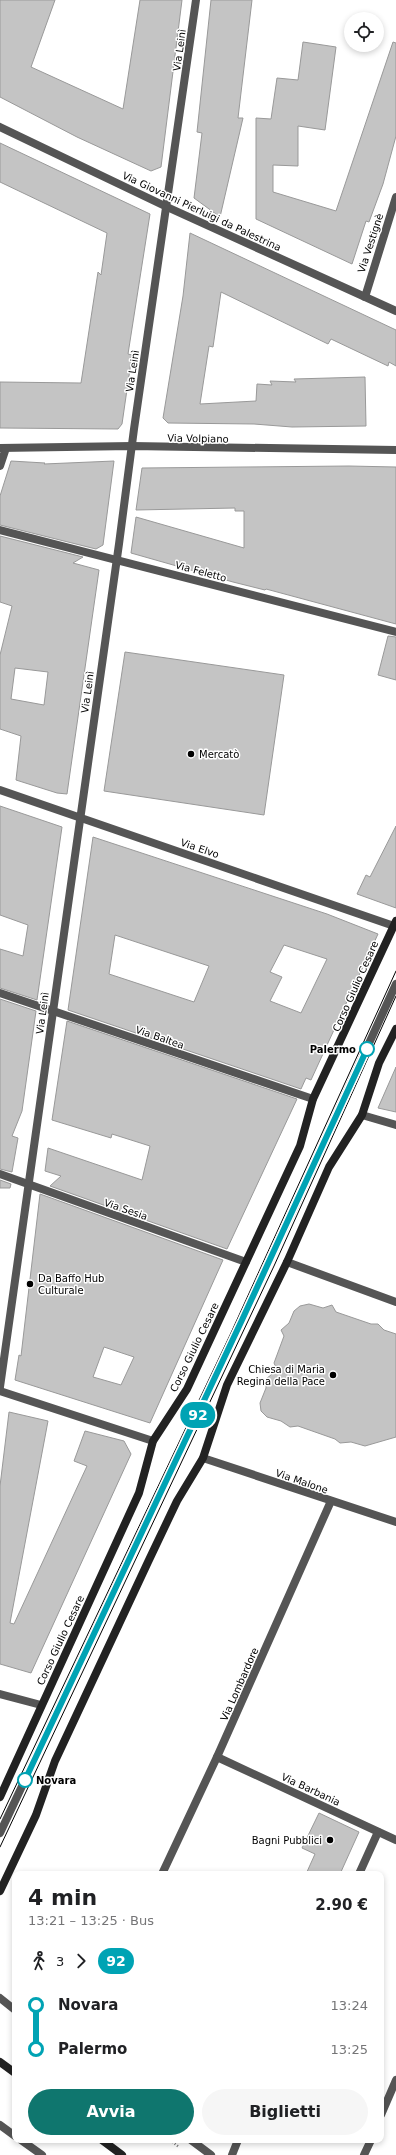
<!DOCTYPE html>
<html lang="it">
<meta charset="utf-8">
<style>
body{margin:0;font-family:"DejaVu Sans",sans-serif;background:#f6f6f6;color:#202124;height:100vh;display:flex;flex-direction:column;font-size:15px;white-space:nowrap}
*{box-sizing:border-box;margin:0}
p{font-size:13px;color:#757577}
.icon{flex:none;width:22px;height:22px;fill:none;stroke:currentColor;stroke-width:2;stroke-linecap:round;stroke-linejoin:round}
.map{position:relative;flex:1;overflow:hidden}
.details{position:absolute;left:12px;top:1871px;width:372px;height:272px;display:flex;flex-direction:column;background:#fff;border-radius:8px;box-shadow:0 2px 6px #0003}
.details>*{flex:none}
.badge{padding:0 8px;border-radius:13px;font-size:14px;line-height:26px}
.fabs{position:absolute;left:344px;top:12px;display:grid;gap:8px}
.fabs a{display:grid;place-items:center;width:40px;height:40px;border-radius:50%;background:#fff;box-shadow:0 2px 6px #0003;font-size:20px}
.map>.badge{position:absolute;translate:-50% -50%;box-shadow:0 0 0 2px #fff}
.legs{display:flex;align-items:center;gap:6px;height:44px;padding:0 16px;font-size:13px}
.legs p{margin-inline-start:auto}
.head{display:flex;align-items:center;justify-content:space-between;height:68px;padding:0 16px}
h1{font-size:22px;font-weight:600;line-height:30px}
.button{display:flex;gap:8px;margin-top:auto;padding:8px 16px}
.button a{flex:1;height:46px;border-radius:24px;background:#0f766e;color:#fff;font-size:16px;font-weight:600;line-height:46px;text-align:center}
.button a+a{background:#f6f6f6;color:#202124}
ul{padding:0 16px;list-style:none}
li{display:flex;align-items:center;gap:14px;height:44px;font-size:15px}
li i{display:grid;place-items:center;width:6px;height:100%;margin:0 5px;background:currentColor}
li i::after{content:'';width:10px;height:10px;margin:-5px;border:3px solid;border-radius:50%;background:#fff}
li p{margin-inline-start:auto}
li:first-child i{background:linear-gradient(#0000 50%,currentColor 0)}
li:last-child i{background:linear-gradient(currentColor 50%,#0000 0)}
.map>svg:first-child{display:block}
.building{fill:#c4c4c4;stroke:#999;fill-rule:evenodd}
.lines{fill:none;stroke-linecap:round;stroke-linejoin:round}
.path{stroke:#777;stroke-width:2.5;stroke-dasharray:1 2;stroke-linecap:butt}
.service{stroke:#555;stroke-width:8}
.minor{stroke:#555;stroke-width:8}
.tertiary{stroke:#555;stroke-width:8}
.secondary{stroke:#222;stroke-width:8}
.tram{stroke:#000;stroke-width:1}
.line-1-casing{stroke:#fff;stroke-width:9}
.line-1{stroke:#00a3b4;stroke-width:6}
.poi-dot{fill:#000;stroke:#fff;stroke-width:1.5}
.stop-1-dot{fill:#fff;stroke:#00a3b4;stroke-width:2}
.labels{text-anchor:middle;stroke-width:3;stroke-linejoin:round;paint-order:stroke}
.street-label{font-size:10px;fill:#000;stroke:#fff}
.poi-label{font-size:10px;fill:#000;stroke:#fff;text-anchor:start}
.stop-label{font-size:10px;font-weight:bold;fill:#000;stroke:#fff;text-anchor:end}
</style>
<div class="map">
<svg width="396" height="2155" viewBox="0 0 396 2155">
<rect width="100%" height="100%" fill="#fff"/>
<g class="building">
<polygon points="0,0 55,0 31,67 123,109 140,0 182,0 161,167 151,171 77,137 0,97"/>
<polygon points="211,0 252,0 238,118 243,118 220,217 194,198 202,133 197,132"/>
<polygon points="303,42 336,47 325,130 298,126 298,166 273,165 273,192 336,211 393,42 396,43 396,136 383,184 369,222 366,221 352,264 256,219 256,118 271,119 277,78 298,80"/>
<polygon points="0,143 150,214 128,354 132,355 122,424 118,429 0,428 0,382 81,383 98,272 101,275 107,233 0,182"/>
<polygon points="190,233 396,330 396,366 389,362 388,366 331,339 328,344 221,292 213,347 209,346 200,404 256,401 257,384 272,385 270,381 296,382 294,379 365,377 366,426 292,427 254,424 168,423 163,418 183,296"/>
<polygon points="11,461 45,463 44,464 114,461 103,545 96,549 0,525 0,496"/>
<polygon points="349,466 396,467 396,624 266,589 265,590 233,582 131,553 136,517 244,548 244,511 235,511 235,508 136,510 142,468"/>
<path d="M 0,536 L 83,557 L 73,563 L 99,570 L 67,794 L 57,793 L 16,780 L 21,736 L 0,729 L 0,655 L 12,606 L 0,602 ZM 15,668 L 48,672 L 44,705 L 11,699 Z"/>
<polygon points="388,636 396,637 396,680 378,675"/>
<polygon points="125,652 284,675 264,815 104,791"/>
<polygon points="0,806 62,827 37,1000 0,988 0,949 23,956 28,925 0,915"/>
<polygon points="396,826 396,908 357,894 366,875 370,877"/>
<path d="M 93,837 L 327,914 L 378,934 L 311,1080 L 306,1078 L 301,1089 L 68,1010 ZM 115,935 L 209,966 L 194,1002 L 109,974 ZM 284,945 L 327,959 L 301,1013 L 270,1001 L 282,977 L 270,972 Z"/>
<polygon points="0,999 36,1011 22,1111 12,1136 18,1138 12,1172 0,1169"/>
<polygon points="67,1021 297,1099 227,1249 50,1186 61,1176 45,1171 48,1148 142,1180 150,1146 112,1134 111,1138 52,1120"/>
<polygon points="396,1067 396,1112 378,1108"/>
<polygon points="0,1180 11,1184 10,1188 0,1188"/>
<path d="M 40,1194 L 223,1260 L 150,1423 L 15,1380 L 19,1355 L 21,1356 ZM 104,1347 L 134,1357 L 121,1385 L 93,1377 Z"/>
<polygon points="309,1304 323,1308 332,1305 336,1312 371,1324 378,1324 384,1330 396,1334 396,1437 365,1446 351,1442 340,1443 335,1439 298,1426 290,1427 281,1421 267,1417 261,1411 260,1403 266,1388 266,1379 277,1370 274,1363 284,1336 281,1330 289,1323 294,1311 300,1306"/>
<polygon points="9,1412 48,1421 10,1623 14,1624 87,1466 74,1461 85,1431 124,1441 131,1454 31,1673 0,1664 0,1486"/>
<polygon points="319,1813 359,1832 340,1874 306,1874 315,1854 302,1848"/>
</g>
<g class="lines">
<polyline class="path" points="170,2140 179,2147"/>
<polyline class="service" points="0,1833 294,1208 396,984"/>
<g class="minor">
<polyline points="365,297 396,197"/>
<polyline points="0,448 132,446 396,450"/>
<polyline points="0,466 6,448"/>
<polyline points="0,530 396,632"/>
<polyline points="0,790 394,926"/>
<polyline points="0,993 313,1099"/>
<polyline points="362,1115 396,1125"/>
<polyline points="0,1174 246,1262"/>
<polyline points="287,1262 396,1302"/>
<polyline points="0,1387 119,544 134,429 196,0"/>
<polyline points="0,1391 153,1441"/>
<polyline points="203,1458 396,1522"/>
<polyline points="0,1694 41,1705"/>
<polyline points="217,1757 396,1840"/>
<polyline points="162,1874 217,1757 331,1501"/>
<polyline points="359,1874 378,1832"/>
<polyline points="0,1998 15,2010"/>
<polyline points="381,2115 396,2080"/>
<polyline points="0,2125 15,2136"/>
<polyline points="21,2140 42,2155"/>
<polyline points="191,2140 211,2155"/>
<polyline points="232,2155 238,2140"/>
<polyline points="364,2155 371,2140"/>
</g>
<polyline class="tertiary" points="0,127 167,207 396,311"/>
<g class="secondary">
<polyline points="0,1797 139,1493 153,1441 187,1389 219,1320 300,1146 313,1099 396,921"/>
<polyline points="0,1891 36,1815 55,1761 148,1562 177,1501 203,1458 227,1385 287,1262 329,1167 362,1115 379,1063 396,1029"/>
<polyline points="0,2062 15,2073"/>
<polyline points="102,2140 122,2155"/>
</g>
<g class="tram">
<polyline points="0,1819 230,1335 396,971"/>
<polyline points="0,1847 274,1266 396,996"/>
</g>
</g>
<g class="lines">
<defs>
<polyline id="line-1" points="25,1780 242,1320 367,1049"/>
</defs>
<use href="#line-1" class="line-1-casing"/>
<use href="#line-1" class="line-1"/>
</g>
<g class="poi-dot">
<circle cx="191" cy="754" r="4"/>
<circle cx="30" cy="1284" r="4"/>
<circle cx="333" cy="1375" r="4"/>
<circle cx="330" cy="1840" r="4"/>
</g>
<g class="stop-1-dot">
<circle cx="367" cy="1049" r="7"/>
<circle cx="25" cy="1780" r="7"/>
</g>
<g class="labels">
<g class="street-label">
<text transform="translate(179 50) rotate(-82)" y="4">Via Leinì</text>
<text transform="translate(202 211) rotate(25)" y="4">Via Giovanni Pierluigi da Palestrina</text>
<text transform="translate(370 243) rotate(-72)" y="4">Via Vestignè</text>
<text transform="translate(132 371) rotate(-81)" y="4">Via Leinì</text>
<text transform="translate(198 438) rotate(1)" y="4">Via Volpiano</text>
<text transform="translate(201 571) rotate(15)" y="4">Via Feletto</text>
<text transform="translate(87 692) rotate(-82)" y="4">Via Leinì</text>
<text transform="translate(200 848) rotate(19)" y="4">Via Elvo</text>
<text transform="translate(355 986) rotate(-66)" y="4">Corso Giulio Cesare</text>
<text transform="translate(42 1013) rotate(-82)" y="4">Via Leinì</text>
<text transform="translate(160 1037) rotate(19)" y="4">Via Baltea</text>
<text transform="translate(126 1209) rotate(19)" y="4">Via Sesia</text>
<text transform="translate(194 1347) rotate(-64)" y="4">Corso Giulio Cesare</text>
<text transform="translate(302 1481) rotate(19)" y="4">Via Malone</text>
<text transform="translate(60 1640) rotate(-65)" y="4">Corso Giulio Cesare</text>
<text transform="translate(239 1684) rotate(-66)" y="4">Via Lombardore</text>
<text transform="translate(311 1789) rotate(25)" y="4">Via Barbania</text>
</g>
<g class="poi-label">
<text x="199" y="758">Mercatò</text>
<text x="38" y="1282">Da Baffo Hub<tspan x="38" dy="12">Culturale</tspan></text>
<text x="325" y="1373" text-anchor="end">Chiesa di Maria<tspan x="325" dy="12">Regina della Pace</tspan></text>
<text x="322" y="1844" text-anchor="end">Bagni Pubblici</text>
</g>
<g class="stop-label">
<text x="356" y="1053">Palermo</text>
<text x="36" y="1784" text-anchor="start">Novara</text>
</g>
</g>
</svg>
<div class="fabs">
<a><svg class="icon" aria-label="locate" viewBox="0 0 24 24"><circle cx="12" cy="12" r="6"/><path d="M12 2v4M12 18v4M2 12h4M18 12h4"/></svg></a>
</div>
<b class="badge" style="left:198px;top:1415px;background:#00a3b4;color:#fff">92</b>
<section class="details">
<div class="head"><div><h1>4 min</h1><p>13:21 – 13:25 · Bus</p></div><b>2.90 €</b></div>
<div class="legs"><svg class="icon" aria-label="walk" viewBox="0 0 24 24"><circle cx="13" cy="4" r="2"/><path d="M13 8l-2 6 4 7M11 14l-3 7M7 12l3-4h3l4 4"/></svg>3<svg class="icon" aria-label="forward" viewBox="0 0 24 24"><path d="M9 5l7 7-7 7"/></svg><b class="badge" style="background:#00a3b4;color:#fff">92</b></div>
<ul>
<li><i style="color:#00a3b4"></i><b>Novara</b><p>13:24</p></li>
<li><i style="color:#00a3b4"></i><b>Palermo</b><p>13:25</p></li>
</ul>
<div class="button"><a>Avvia</a><a>Biglietti</a></div>
</section>
</div>
